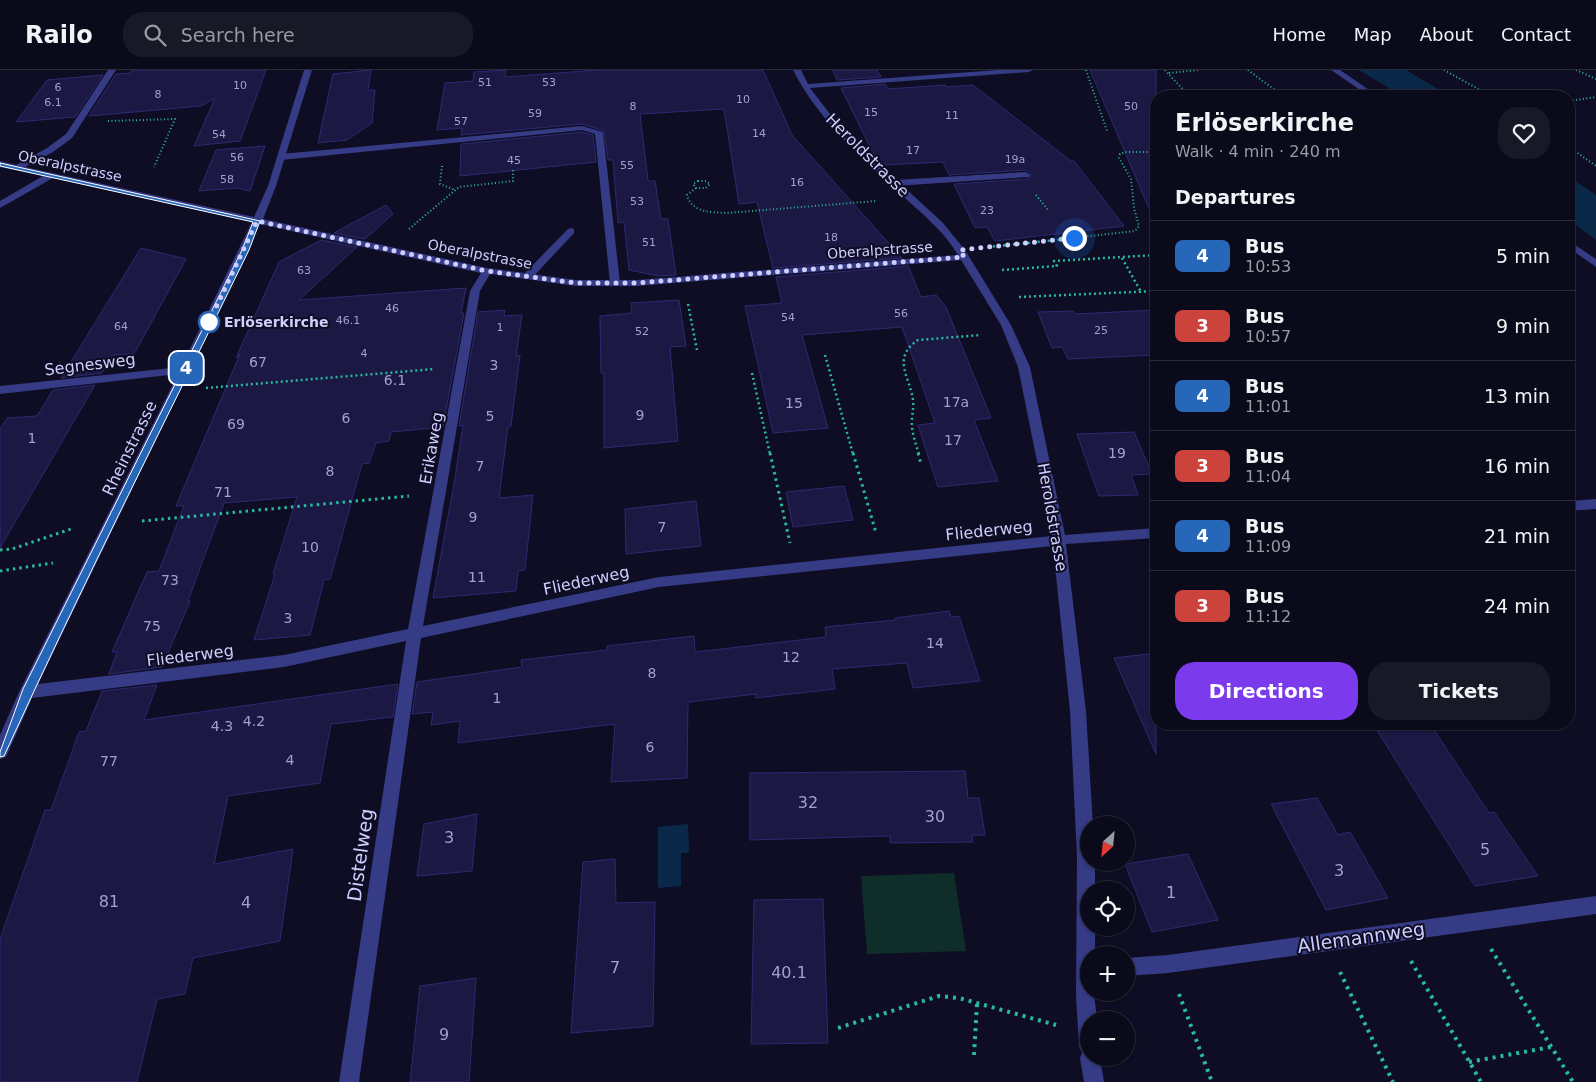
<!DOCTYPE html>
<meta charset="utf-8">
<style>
body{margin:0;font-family:"DejaVu Sans",sans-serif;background:#181827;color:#f1f3f6;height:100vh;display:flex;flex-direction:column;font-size:19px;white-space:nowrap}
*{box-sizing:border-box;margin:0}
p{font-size:16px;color:#999aa2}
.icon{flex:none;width:28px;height:28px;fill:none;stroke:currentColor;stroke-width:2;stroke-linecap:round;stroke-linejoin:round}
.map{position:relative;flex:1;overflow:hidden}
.details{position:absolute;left:1150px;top:20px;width:425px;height:640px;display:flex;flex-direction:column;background:#0a0a1a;border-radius:20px;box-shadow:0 1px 4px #0004,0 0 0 1px #2a2b39}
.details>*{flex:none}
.badge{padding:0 10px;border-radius:8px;font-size:18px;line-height:32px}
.needle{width:32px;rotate:207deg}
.buttons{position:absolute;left:1080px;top:746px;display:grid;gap:10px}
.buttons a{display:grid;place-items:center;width:55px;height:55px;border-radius:50%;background:#0a0a1a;box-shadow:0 1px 4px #0004,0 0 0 1px #2a2b39;font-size:25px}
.you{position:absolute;width:25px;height:25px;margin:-12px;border:4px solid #fff;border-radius:50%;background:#1a73e8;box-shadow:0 0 0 8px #1a73e833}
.map>.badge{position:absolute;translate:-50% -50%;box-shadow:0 0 0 2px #fff}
h2{padding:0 25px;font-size:19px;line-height:45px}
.round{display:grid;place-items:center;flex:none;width:52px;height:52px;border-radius:20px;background:#181827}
.summary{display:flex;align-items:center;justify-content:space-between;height:85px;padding:0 25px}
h1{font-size:24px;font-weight:800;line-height:38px}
.primary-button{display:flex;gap:10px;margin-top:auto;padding:10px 25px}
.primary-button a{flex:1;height:58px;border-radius:20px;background:#7c3aed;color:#fff;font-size:20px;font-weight:800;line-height:58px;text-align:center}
.primary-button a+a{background:#181827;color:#f1f3f6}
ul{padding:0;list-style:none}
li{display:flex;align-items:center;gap:15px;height:70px;padding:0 25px;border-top:1px solid #2a2b39}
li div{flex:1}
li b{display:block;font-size:19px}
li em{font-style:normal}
li .badge{min-width:55px;font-weight:700;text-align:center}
header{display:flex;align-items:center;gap:30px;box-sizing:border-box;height:70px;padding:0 25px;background:#0a0a1a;border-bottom:1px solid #2a2b39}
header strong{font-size:24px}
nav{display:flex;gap:28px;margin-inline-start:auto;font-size:18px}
.search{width:350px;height:45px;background:#181827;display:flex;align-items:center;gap:12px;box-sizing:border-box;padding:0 18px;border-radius:20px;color:#999aa2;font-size:19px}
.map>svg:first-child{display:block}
.green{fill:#0f2d29}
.water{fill:#0a2949}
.building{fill:#1c1844;stroke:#2f2972}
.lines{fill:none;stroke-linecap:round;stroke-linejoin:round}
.path-far3{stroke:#28b9a1;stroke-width:2;stroke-dasharray:1 2.5;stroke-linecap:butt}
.path-far2{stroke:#28b9a1;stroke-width:2.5;stroke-dasharray:2 3;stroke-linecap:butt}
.path-far1{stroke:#28b9a1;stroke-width:3;stroke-dasharray:2.5 4;stroke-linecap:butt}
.path{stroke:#28b9a1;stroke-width:4;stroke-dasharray:3 5;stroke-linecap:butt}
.service{fill:#353b84;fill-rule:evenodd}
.minor{fill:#353b84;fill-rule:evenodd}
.line{fill:#2767b9;stroke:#fff}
.walk{stroke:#cfceff;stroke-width:5;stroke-dasharray:0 9}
.stop-dot{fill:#fff;stroke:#2767b9;stroke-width:2.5}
.labels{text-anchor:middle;stroke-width:4;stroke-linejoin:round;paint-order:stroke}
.far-number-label{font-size:11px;fill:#a2a0d0}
.far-street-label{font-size:14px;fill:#cfceff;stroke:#0e0d23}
.far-stop-label{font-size:14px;font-weight:bold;fill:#cfceff;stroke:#0e0d23;text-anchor:start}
.number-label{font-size:14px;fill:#a2a0d0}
.street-label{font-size:16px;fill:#cfceff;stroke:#0e0d23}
.near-number-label{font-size:16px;fill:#a2a0d0}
.near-street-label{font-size:19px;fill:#cfceff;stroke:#0e0d23}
</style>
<header>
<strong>Railo</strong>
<div class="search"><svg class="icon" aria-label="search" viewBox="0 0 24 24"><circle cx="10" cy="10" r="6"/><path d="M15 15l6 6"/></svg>Search here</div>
<nav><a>Home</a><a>Map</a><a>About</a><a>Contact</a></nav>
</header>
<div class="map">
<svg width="1596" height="1012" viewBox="0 0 1596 1012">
<rect width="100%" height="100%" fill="#0e0d23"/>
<polygon class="green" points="954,803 966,881 867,884 861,806"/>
<g class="water">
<polygon points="1359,0 1406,0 1450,26 1402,26"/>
<polygon points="1569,107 1596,125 1596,170 1569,150"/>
<polygon points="688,754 689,783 681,783 681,816 658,818 658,757"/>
</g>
<g class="building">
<polygon points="132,0 266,0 240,71 194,76 215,28 201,36 89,46 116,4 131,3"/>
<polygon points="371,0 368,20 375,20 372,53 347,70 318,73 333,4"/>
<polygon points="506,0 505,7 597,0 763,0 792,65 902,188 773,198 757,132 739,134 724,39 640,44 648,111 655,111 661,149 668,149 676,205 658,206 629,200 624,152 618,153 613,90 608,90 604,61 582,54 461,65 462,58 437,60 445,13 473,11 474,2"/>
<polygon points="833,0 877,0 881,7 837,10"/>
<polygon points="1090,0 1156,0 1156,155"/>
<polygon points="103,5 75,47 16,52 47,10"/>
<polygon points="885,14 888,19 945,15 946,17 973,15 1071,91 1074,91 1124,156 995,171 987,157 975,158 954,114 1029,109 1031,104 1026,100 949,105 943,92 883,95 875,87 841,18"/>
<polygon points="582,62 593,65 596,92 460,106 461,74"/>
<polygon points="265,76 250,121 236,118 199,121 216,80"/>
<polygon points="386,135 393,144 365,169 334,163"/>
<polygon points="321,170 357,177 299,230 466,218 461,243 464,243 443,357 391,362 389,371 376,373 369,393 362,394 330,509 324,510 310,565 254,570 275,504 273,504 297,427 224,433 188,531 190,531 162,597 109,604 117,582 112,582 147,502 159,501 184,436 176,436 240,284 236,288 279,192"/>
<polygon points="141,178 186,189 134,284 113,285 102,303 61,308"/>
<polygon points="908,196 921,227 936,225 946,237 991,348 974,350 998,411 938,417 918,355 935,353 902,257 802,265 828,358 773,363 745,236 782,233 776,207"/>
<polygon points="679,230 686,276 670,277 678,371 604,378 604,303 601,303 600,246 632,243 631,233"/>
<polygon points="505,240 504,246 522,245 516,286 520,285 511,356 508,357 499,428 533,425 525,500 518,501 516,521 433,528 454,414 463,355 459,356 478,242"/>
<polygon points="1156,240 1156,285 1068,289 1062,277 1052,278 1038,242 1073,241 1075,244"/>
<polygon points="95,315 0,478 0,359 7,348 37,346 53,320"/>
<polygon points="1134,362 1152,404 1131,405 1138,425 1099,426 1077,364"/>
<polygon points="844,416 853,450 793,457 786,422"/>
<polygon points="696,431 701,476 626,484 625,439"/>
<polygon points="949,541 951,547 959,546 980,611 913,618 907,593 832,599 835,619 756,628 756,624 688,632 687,708 611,712 615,654 458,673 460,651 431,655 433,642 412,644 417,612 522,597 521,590 607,580 607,576 694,566 695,582 826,567 825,557 895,550 895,548"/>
<polygon points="1156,583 1156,684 1114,588"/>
<polygon points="398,614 393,647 331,654 320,713 228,726 214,794 293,779 280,871 193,888 185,924 157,929 137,1012 0,1012 0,869 45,740 51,740 79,662 86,661 102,621 157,615 144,650"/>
<polygon points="1373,654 1430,654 1489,743 1494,742 1538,806 1475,816"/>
<polygon points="965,701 968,728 979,728 985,765 972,765 973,772 890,773 890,766 750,770 750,703"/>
<polygon points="1317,728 1338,765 1350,762 1388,828 1326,840 1271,734"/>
<polygon points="477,744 472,801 417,806 424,754"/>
<polygon points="1188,784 1218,850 1152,862 1125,794"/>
<polygon points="615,789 616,833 655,832 653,956 571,963 583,792"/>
<polygon points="823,829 828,973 751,974 754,830"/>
<polygon points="476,908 469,1012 410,1012 420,916"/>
</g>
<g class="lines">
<g class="path-far3">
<polyline points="1086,0 1107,61"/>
<polyline points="1165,0 1189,26"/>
<polyline points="1248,0 1283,26"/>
<polyline points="1444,0 1491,26"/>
<polyline points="1576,0 1596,9"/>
<polyline points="1169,3 1199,0"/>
<polyline points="1569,31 1596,27"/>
<polyline points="108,51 175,49 154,97"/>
<polyline points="1569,77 1596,96"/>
<polyline points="442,96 440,114 455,120"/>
<polygon points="698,111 706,111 710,114 706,118 696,118 693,114"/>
<path d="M 696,118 L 687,125 C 692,143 711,142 727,143 L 876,131"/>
<polyline points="1036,125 1048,140"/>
<polyline points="409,159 459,117 513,111 513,100"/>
<polyline points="1063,169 1135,161 1139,156 1134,138 1131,109 1119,88 1120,84 1125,82 1156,82"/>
</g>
<g class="path-far2">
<polyline points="988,177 1075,168"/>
<polyline points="1122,188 1141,222"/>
<polyline points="1002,200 1057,196 1054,191 1156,185"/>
<polyline points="1019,227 1156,221"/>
<polyline points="688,234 697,280"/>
<polyline points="825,285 853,384"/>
<polyline points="752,303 770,384"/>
<polyline points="206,318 434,299"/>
<path d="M 919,384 C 916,375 913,366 912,357 C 911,348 914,339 913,330 C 910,307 891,288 918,270 L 981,265"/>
</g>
<g class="path-far1">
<polyline points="770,383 790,473"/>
<polyline points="853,383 876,463"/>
<polyline points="918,383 921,394"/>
<polyline points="142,451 409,426"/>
<polyline points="0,480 12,479 71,459"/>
<polyline points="0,501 53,493"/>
</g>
<g class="path">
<polyline points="1491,879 1573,1012"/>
<polyline points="1411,891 1481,1012"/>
<polyline points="1340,902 1393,1012"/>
<polyline points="1179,924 1212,1012"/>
<polyline points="838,958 939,926 959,928 1056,955"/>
<polyline points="974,985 977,934"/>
<polyline points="1469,992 1551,977"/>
</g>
<g class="service">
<polygon points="582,56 603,62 620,213 615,216 610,213 595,64 582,60 281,90 277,87 281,84"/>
<polygon points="1026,102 1030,105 1029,107 895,116 891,113 895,110"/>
<polygon points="571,158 574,159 574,163 531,209 523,209 523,205 568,159"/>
</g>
<g class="minor">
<path d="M 108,0 L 116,0 L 72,68 L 53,82 L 25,97 L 254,147 L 268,116 L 304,0 L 312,0 L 276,116 L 263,149 L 487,198 L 576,210 L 637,210 L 958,185 C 945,163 925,146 906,129 C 865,90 819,52 793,0 L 801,0 L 808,14 L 998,0 L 1033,0 L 1029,2 L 810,18 L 830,44 L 863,79 L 943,153 L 965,180 L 1011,255 L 1030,297 L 1065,465 L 1156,458 L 1156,468 L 1066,474 L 1086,641 L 1093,755 L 1089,755 L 1089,792 L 1095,792 L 1095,820 L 1089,820 L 1089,858 L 1095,858 L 1095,885 L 1089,885 L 1089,922 L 1094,922 L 1097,950 L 1089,950 L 1089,988 L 1100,988 L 1104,1012 L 1084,1012 L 1080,988 L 1082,983 L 1079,976 L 1076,926 L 1077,787 L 1070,641 L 1053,476 L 659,517 L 421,568 L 359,1012 L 339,1012 L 406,571 L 284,597 L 32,628 L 6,687 L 0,689 L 0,665 L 19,622 L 178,304 L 0,324 L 0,316 L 181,297 L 252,152 L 53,108 L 0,138 L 0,131 L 43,106 L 0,97 L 0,91 L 16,95 L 47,78 L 66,64 ZM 260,154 L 481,203 L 470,221 L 408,559 L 284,585 L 38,614 ZM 961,190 L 1001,255 L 1018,297 L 1052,466 L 659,507 L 423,556 L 480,221 L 490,204 L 576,216 L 637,216 Z"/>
<polygon points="1331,0 1340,0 1378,26 1369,26"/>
<polygon points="1569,171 1596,189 1596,197 1569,178"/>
<polygon points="1596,429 1596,439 1569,441 1569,431"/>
<polygon points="1596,826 1596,844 1168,903 1126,906 1126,888 1168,885"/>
</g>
</g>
<path class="line" d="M 0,93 L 260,151 L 249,180 C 167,348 82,515 4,686 L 0,687 L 0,682 L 23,619 L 242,180 L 253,152 L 0,96 Z"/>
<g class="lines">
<polyline class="walk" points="209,252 257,151 487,201 576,213 637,213 964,187 960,180 1074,168"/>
</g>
<circle class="stop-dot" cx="209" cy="252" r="10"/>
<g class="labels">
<g class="far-number-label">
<text x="485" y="16">51</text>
<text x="549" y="16">53</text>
<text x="240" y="19">10</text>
<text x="58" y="21">6</text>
<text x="158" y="28">8</text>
<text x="743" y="33">10</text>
<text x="53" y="36">6.1</text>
<text x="633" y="40">8</text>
<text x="1131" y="40">50</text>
<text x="871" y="46">15</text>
<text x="535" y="47">59</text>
<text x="952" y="49">11</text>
<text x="461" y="55">57</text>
<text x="759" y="67">14</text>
<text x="219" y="68">54</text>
<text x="913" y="84">17</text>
<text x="237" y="91">56</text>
<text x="1015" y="93">19a</text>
<text x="514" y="94">45</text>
<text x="627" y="99">55</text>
<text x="227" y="113">58</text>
<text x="797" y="116">16</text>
<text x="637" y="135">53</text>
<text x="987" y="144">23</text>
<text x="831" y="171">18</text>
<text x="649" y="176">51</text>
<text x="304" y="204">63</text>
<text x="392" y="242">46</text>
<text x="901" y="247">56</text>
<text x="788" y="251">54</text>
<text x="348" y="254">46.1</text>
<text x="121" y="260">64</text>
<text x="500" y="261">1</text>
<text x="1101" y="264">25</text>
<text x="642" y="265">52</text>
<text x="364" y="287">4</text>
</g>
<g class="far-street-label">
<text transform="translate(70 96) rotate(12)" y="5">Oberalpstrasse</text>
<text transform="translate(880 180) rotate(-4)" y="5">Oberalpstrasse</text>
<text transform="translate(480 184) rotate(11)" y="5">Oberalpstrasse</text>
</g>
<g class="far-stop-label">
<text x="224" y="257">Erlöserkirche</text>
</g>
<g class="number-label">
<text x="258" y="297">67</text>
<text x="494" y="300">3</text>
<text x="395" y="315">6.1</text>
<text x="956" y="337">17a</text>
<text x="794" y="338">15</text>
<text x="640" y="350">9</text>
<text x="490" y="351">5</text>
<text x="346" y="353">6</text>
<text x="236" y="359">69</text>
<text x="32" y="373">1</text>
<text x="953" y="375">17</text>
<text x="1117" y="388">19</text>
<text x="480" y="401">7</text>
<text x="330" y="406">8</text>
<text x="223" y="427">71</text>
<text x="473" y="452">9</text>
<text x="662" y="462">7</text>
<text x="310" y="482">10</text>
<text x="477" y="512">11</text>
<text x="170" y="515">73</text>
<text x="288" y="553">3</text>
<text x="152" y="561">75</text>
<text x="935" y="578">14</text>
<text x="791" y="592">12</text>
<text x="652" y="608">8</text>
<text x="497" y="633">1</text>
<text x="254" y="656">4.2</text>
<text x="222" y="661">4.3</text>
<text x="650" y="682">6</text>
<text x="290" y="695">4</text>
<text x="109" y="696">77</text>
</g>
<g class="street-label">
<text transform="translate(868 85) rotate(45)" y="6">Heroldstrasse</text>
<text transform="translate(90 294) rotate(-7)" y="6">Segnesweg</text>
<text transform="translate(129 378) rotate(-64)" y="6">Rheinstrasse</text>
<text transform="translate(431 378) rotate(-80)" y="6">Erikaweg</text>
<text transform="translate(1053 447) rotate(80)" y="6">Heroldstrasse</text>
<text transform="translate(989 460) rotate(-6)" y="6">Fliederweg</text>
<text transform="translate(586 510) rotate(-12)" y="6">Fliederweg</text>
<text transform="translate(190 585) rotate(-7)" y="6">Fliederweg</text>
</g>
<g class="near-number-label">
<text x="808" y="738">32</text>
<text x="935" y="752">30</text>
<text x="449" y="773">3</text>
<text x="1485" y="785">5</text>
<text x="1339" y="806">3</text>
<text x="1171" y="828">1</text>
<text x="109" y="837">81</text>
<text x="246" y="838">4</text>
<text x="615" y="903">7</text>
<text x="789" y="908">40.1</text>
<text x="444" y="970">9</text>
</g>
<g class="near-street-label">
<text transform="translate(360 785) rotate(-82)" y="7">Distelweg</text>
<text transform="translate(1361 867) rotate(-8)" y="7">Allemannweg</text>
</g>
</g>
</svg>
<div class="buttons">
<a><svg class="needle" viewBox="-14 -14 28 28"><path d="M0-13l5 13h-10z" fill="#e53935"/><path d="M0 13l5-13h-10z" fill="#999aa2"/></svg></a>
<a><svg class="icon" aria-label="locate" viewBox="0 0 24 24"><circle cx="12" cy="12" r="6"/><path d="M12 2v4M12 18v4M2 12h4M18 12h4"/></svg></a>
<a>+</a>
<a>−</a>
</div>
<div class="you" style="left:1074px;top:168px"></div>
<b class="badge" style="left:186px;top:298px;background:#2767b9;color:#fff">4</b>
<section class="details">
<div class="summary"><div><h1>Erlöserkirche</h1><p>Walk · 4 min · 240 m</p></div><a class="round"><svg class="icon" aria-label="heart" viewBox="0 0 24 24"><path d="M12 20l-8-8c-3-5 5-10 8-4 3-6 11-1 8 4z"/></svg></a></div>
<h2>Departures</h2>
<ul>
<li><span class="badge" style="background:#2767b9;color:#fff">4</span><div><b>Bus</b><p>10:53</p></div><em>5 min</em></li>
<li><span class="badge" style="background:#cc433c;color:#fff">3</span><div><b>Bus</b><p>10:57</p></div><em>9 min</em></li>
<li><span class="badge" style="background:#2767b9;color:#fff">4</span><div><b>Bus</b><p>11:01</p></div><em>13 min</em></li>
<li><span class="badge" style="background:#cc433c;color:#fff">3</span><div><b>Bus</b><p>11:04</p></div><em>16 min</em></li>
<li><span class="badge" style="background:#2767b9;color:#fff">4</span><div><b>Bus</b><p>11:09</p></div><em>21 min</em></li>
<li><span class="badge" style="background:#cc433c;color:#fff">3</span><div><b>Bus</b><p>11:12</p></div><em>24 min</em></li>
</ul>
<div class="primary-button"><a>Directions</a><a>Tickets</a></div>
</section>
</div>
